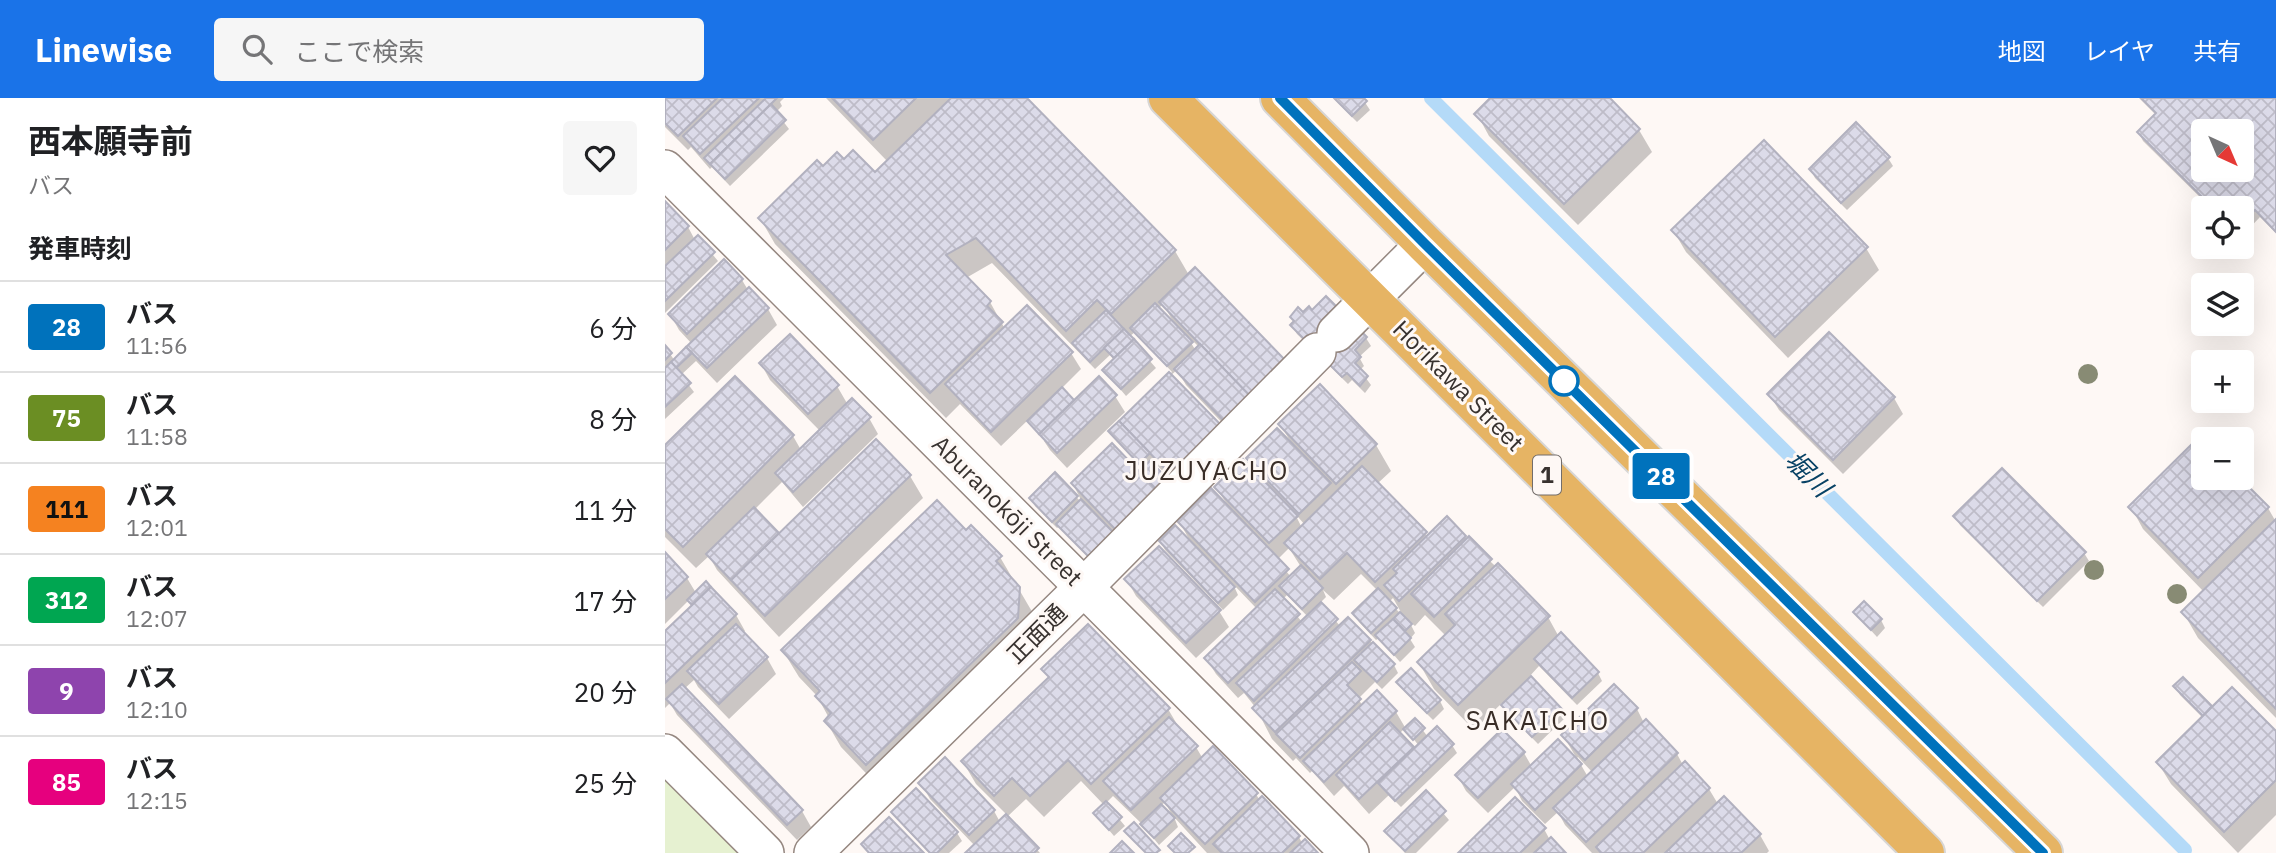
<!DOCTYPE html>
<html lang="ja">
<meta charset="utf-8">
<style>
body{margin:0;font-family:"IBM Plex Sans","Noto Sans JP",sans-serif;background:#f6f6f6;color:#202124;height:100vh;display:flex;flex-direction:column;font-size:26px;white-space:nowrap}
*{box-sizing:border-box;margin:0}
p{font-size:23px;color:#757577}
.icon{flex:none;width:38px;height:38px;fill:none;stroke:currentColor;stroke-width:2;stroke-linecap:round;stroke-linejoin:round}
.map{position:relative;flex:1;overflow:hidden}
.panel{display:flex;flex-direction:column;background:#fff;width:665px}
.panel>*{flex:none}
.badge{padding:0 14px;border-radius:5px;font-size:24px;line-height:46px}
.needle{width:46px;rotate:136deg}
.controls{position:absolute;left:1526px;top:21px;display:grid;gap:14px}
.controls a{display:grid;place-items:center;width:63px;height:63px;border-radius:7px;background:#fff;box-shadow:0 7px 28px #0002;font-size:35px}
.map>.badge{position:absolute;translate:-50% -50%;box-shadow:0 0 0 4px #fff}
h2{padding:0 28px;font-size:26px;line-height:63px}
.round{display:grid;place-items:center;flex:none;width:74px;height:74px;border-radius:7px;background:#f6f6f6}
.headline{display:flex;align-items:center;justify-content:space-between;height:119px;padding:0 28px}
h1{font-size:33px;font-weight:700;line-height:52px}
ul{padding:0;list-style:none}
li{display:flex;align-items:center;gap:21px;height:91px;padding:0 28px;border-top:2px solid #e0e0e0}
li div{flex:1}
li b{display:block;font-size:26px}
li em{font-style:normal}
li .badge{min-width:77px;font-weight:700;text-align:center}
header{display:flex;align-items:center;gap:42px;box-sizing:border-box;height:98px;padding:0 35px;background:#1a73e8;color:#fff}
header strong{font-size:33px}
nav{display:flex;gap:38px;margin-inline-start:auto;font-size:24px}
.search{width:490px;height:63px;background:#f6f6f6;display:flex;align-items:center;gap:18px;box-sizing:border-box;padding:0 24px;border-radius:7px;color:#757577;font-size:26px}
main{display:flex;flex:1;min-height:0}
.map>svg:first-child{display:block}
.park{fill:#e6f1d1}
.shadow{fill:#0003;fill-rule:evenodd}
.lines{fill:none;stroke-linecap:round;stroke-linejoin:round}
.stream{stroke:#b4daf8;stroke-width:14}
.building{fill:url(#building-cross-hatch);stroke:#b2b1bf;stroke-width:2;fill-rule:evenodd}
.minor-casing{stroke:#958780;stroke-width:40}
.trunk-casing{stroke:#d7d6d5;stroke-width:42}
.minor{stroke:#fff;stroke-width:37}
.trunk{stroke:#e6b464;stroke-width:38}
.tree{fill:#888b74}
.line-casing{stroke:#fff;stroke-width:16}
.line{stroke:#0072bc;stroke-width:10}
.stop-dot{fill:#fff;stroke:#0072bc;stroke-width:3.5}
.labels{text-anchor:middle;stroke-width:6;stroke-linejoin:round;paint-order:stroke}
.shield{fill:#fef8f5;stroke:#736d6a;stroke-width:2}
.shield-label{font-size:23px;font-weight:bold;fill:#38322f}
.street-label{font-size:24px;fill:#38322f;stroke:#fef8f5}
.neighbourhood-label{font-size:26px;letter-spacing:2px;fill:#392d27;stroke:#fef8f5}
.water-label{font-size:26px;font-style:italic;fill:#084265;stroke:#fef8f5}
</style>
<header>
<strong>Linewise</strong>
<div class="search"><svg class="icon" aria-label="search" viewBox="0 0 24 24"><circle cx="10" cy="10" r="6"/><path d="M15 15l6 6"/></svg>ここで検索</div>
<nav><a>地図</a><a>レイヤ</a><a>共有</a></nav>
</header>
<main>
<section class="panel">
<div class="headline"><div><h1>西本願寺前</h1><p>バス</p></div><a class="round"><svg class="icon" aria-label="heart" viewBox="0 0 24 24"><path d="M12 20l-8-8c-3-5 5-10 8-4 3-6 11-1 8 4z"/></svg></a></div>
<h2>発車時刻</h2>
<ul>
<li><span class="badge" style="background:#0072bc;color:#fff">28</span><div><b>バス</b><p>11:56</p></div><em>6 分</em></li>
<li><span class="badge" style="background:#6b8e23;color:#fff">75</span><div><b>バス</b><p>11:58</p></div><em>8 分</em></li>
<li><span class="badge" style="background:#f58220;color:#111">111</span><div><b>バス</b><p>12:01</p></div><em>11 分</em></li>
<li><span class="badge" style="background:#00a651;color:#fff">312</span><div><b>バス</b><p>12:07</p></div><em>17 分</em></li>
<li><span class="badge" style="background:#8e44ad;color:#fff">9</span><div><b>バス</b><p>12:10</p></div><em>20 分</em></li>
<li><span class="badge" style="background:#e6007e;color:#fff">85</span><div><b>バス</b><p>12:15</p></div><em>25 分</em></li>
</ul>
</section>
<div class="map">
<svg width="1611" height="755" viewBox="0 0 1611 755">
<defs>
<pattern id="building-cross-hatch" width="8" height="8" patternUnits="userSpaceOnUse" patternTransform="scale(1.75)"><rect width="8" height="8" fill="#dcdbe9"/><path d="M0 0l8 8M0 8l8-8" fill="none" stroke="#bebcc8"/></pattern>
</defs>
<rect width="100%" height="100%" fill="#fef8f5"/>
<polygon class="park" points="0,677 75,755 0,755"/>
<g class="shadow">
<polygon points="0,0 57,0 58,2 60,0 119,0 115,4 117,8 111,14 124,31 65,88 47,69 45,71 26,49 23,52 0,29"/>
<path d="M 161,0 L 360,0 L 510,153 L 524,177 L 569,337 L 521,287 L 512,272 L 505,278 L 515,391 L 489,364 L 486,366 L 501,382 L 460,446 L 447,432 L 429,466 L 395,428 L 392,430 L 370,408 L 366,400 L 390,377 L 418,406 L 408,386 L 474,375 L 479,371 L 450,341 L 445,333 L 507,274 L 470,234 L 464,239 L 491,270 L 461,298 L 439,272 L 449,262 L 445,257 L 430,271 L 327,165 L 301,180 L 325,204 L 340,231 L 406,255 L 416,271 L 396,291 L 407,303 L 407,306 L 450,298 L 460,314 L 402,370 L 385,352 L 379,343 L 381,341 L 369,328 L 368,330 L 363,322 L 336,348 L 295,306 L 281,320 L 110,146 L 95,120 L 158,70 L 179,63 L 210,76 L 223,64 ZM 498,206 L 509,225 L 493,211 ZM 524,239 L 534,249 L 531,253 L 523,240 Z"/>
<polygon points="668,0 697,0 705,12 692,24"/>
<polygon points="828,0 942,0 974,32 987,54 913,127 824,38 812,16"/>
<path d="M 1474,0 L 1611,0 L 1611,135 L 1595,119 L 1577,138 L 1577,110 L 1546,110 L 1478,43 L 1474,35 L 1491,17 ZM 1538,33 L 1577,33 L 1577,72 L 1538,72 Z"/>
<polygon points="1223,60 1228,68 1182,112 1150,80 1146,72"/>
<polygon points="0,105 23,129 30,142 33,139 53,163 0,215"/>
<polygon points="1008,132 1201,150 1214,172 1123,260 1021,154"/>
<polygon points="59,164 77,182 83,192 103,211 112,227 52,285 31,263 16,277 29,294 0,321 0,249 10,263 27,246 14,232 5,216"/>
<polygon points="638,216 701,240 706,248 694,259 699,268 695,272 706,287 700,295 687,282 683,286 632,236 627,228"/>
<polygon points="96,266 172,288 183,307 204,320 213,336 138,409 117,384 89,412 114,437 245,378 258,400 114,539 52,472 44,458 31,470 0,439 0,350 128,338 136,352 155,333 105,282"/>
<polygon points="1104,296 1229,300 1238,316 1178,376 1114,312"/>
<path d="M 615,326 L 711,347 L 726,373 L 712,386 L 763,439 L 800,439 L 883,519 L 894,539 L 933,575 L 937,583 L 912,607 L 874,568 L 864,579 L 896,612 L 900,620 L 873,646 L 843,615 L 837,605 L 809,632 L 769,591 L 754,565 L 781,538 L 760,517 L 750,528 L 744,523 L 750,535 L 745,541 L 750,549 L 735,564 L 714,540 L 711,542 L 694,524 L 689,516 L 713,493 L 696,476 L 669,502 L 658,492 L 661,499 L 655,505 L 676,529 L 705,543 L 729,567 L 733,575 L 717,591 L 710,584 L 693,601 L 698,608 L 731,614 L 741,631 L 750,622 L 763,639 L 787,647 L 792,655 L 736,709 L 724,697 L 704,716 L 679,688 L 669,698 L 647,673 L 645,675 L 631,660 L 628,663 L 607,641 L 591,610 L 579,595 L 573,600 L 551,576 L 541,560 L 592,511 L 568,486 L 573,497 L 558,512 L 500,452 L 496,444 L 525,443 L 514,423 L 563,408 L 551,389 L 591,376 L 583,361 L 625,343 ZM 633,419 L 640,427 L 637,430 L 632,420 ZM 624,450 L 636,469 L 626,479 L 612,462 ZM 622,497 L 643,519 L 637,524 L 618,501 ZM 728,500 L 737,516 L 736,516 L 724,504 ZM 740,630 L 754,648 L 749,653 L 734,636 Z"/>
<polygon points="1535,341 1538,344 1538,380 1573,380 1603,410 1611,424 1611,620 1533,540 1518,514 1539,494 1478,431 1466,409"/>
<polygon points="1291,419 1419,455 1424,463 1378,509 1295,427"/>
<polygon points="301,434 335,459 369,517 217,692 176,649 161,623 164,620 152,598 134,579 118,553"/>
<polygon points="0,457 22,480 31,495 40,486 71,517 80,533 78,535 102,560 111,576 64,621 33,589 29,582 19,591 137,713 146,729 132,742 12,617 5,605 0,610 0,535 27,508 24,502 0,526"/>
<polygon points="462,482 554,513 564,529 531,560 471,498"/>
<polygon points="1190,515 1216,522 1220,530 1212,539"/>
<path d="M 379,571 L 503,611 L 516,633 L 531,649 L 538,661 L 591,696 L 595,703 L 634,739 L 637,745 L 651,755 L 542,755 L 509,719 L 513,729 L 494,747 L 477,726 L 448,698 L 441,705 L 460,728 L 449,738 L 430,716 L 439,707 L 416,683 L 379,719 L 361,701 L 342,719 L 375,755 L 303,755 L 310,748 L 265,701 L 256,685 L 329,713 L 335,724 L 342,717 L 311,686 L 298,664 L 385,582 ZM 500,704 L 507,717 L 496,708 Z"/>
<polygon points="734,584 775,603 779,611 768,622 738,592"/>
<path d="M 949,588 L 972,611 L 979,625 L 1012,656 L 1018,667 L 1044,691 L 1053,706 L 1095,737 L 1104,753 L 1102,755 L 927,755 L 900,727 L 893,714 L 880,726 L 857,703 L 850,689 L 823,715 L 801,693 L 792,677 L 837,633 L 859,655 L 867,669 L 912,661 L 898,637 ZM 913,659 L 928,675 L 923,679 L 912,660 Z"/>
<polygon points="1511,589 1547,611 1567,591 1611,636 1611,717 1573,755 1506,686 1493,665 1538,620 1515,597"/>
<polygon points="251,692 292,735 297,743 284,755 264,755 233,722 228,714"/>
<polygon points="761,695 784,722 751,755 740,755 722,733"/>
<polygon points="879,731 885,742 898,755 796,755"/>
</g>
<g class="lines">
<polyline class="stream" points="766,0 1520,752"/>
</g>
<g class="building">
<polygon points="0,0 52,0 13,38 0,25"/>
<polygon points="58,0 94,0 35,56 18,38"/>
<polygon points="101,0 112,0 45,66 39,60"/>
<polygon points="167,0 251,0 208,42"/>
<polygon points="286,0 362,0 511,152 446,216 432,202 401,233 311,140 281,157 326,203 322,208 338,224 265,295 93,120 152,62 158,68 172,54 179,61 188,52 210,74"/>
<polygon points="669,0 699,0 702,3 687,18"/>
<polygon points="825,0 945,0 975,31 899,106 809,16"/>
<path d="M 1476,0 L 1611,0 L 1611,134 L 1590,112 L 1577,125 L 1577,110 L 1548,110 L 1472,34 L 1491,15 ZM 1538,33 L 1577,33 L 1577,72 L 1538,72 Z"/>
<polygon points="106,6 121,22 60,81 45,66"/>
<polygon points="1191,24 1225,59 1176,105 1144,71"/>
<polygon points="1099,42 1203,149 1110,239 1006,132"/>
<polygon points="0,103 24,128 0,152"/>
<polygon points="33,137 50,154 0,203 0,168"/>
<polygon points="59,161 78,181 22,236 3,216"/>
<polygon points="530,169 621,263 585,298 494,204"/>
<polygon points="84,189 104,210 42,270 21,249"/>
<polygon points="661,198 702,239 690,252 696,259 690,265 703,278 695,288 682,275 677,279 625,227 629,223 625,219 633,209 638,214 644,208 647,212"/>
<polygon points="490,205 528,244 502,268 465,230"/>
<polygon points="362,207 408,254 326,334 280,286"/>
<polygon points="441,212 459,231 425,264 407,245"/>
<polygon points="459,231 469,241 449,260 439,250"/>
<polygon points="1164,234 1230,299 1168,362 1102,296"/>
<polygon points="125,236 174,287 143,316 94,265"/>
<polygon points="469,241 487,261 456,291 437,272"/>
<polygon points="535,246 585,298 559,323 509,271"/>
<polygon points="0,247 7,255 0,262"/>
<polygon points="21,249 27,255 11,270 6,264"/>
<polygon points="6,264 26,285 0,309 0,270"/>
<polygon points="504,274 556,327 505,376 454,323"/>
<polygon points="70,278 129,337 18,449 0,431 0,347"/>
<polygon points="434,278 452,297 392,355 374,336"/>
<polygon points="655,286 712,346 671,386 613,326"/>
<polygon points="397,289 409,302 374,336 362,323"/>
<polygon points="187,300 206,319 128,394 110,375"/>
<polygon points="454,323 485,355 474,366 443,333"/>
<polygon points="612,330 666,385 634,416 581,360"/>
<polygon points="1535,338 1538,342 1538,380 1575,380 1604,409 1533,480 1463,409"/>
<polygon points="211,341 246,377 100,518 66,482"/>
<polygon points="447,345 491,391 450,431 406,385"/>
<polygon points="578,361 633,418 604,445 549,389"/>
<polygon points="485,363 502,380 491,391 474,373"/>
<polygon points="697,368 762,434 710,484 682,455 655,481 619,445"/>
<polygon points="1337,370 1421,454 1372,503 1288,418"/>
<polygon points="390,374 413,398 387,424 364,400"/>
<polygon points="546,390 624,471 590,504 512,423"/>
<polygon points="416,401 449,435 424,459 391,426"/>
<polygon points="272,402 301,432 306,427 337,458 331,463 355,489 353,520 201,667 159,623 166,615 150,598 155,593 116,552"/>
<polygon points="89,409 114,435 66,482 41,456"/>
<polygon points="782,418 801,438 734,503 719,487 732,475 728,471"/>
<polygon points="1611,421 1611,611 1516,514"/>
<polygon points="510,427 570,489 553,505 494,443"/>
<polygon points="804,438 827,461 769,519 746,496"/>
<polygon points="494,448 556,512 521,545 459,481"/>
<polygon points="0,454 23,479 0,501"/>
<polygon points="833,465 885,518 793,607 752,564 790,527 780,516"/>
<polygon points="636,467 658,490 637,511 614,488"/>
<polygon points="41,483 46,489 27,507 22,502"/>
<polygon points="46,489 72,516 0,585 0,533"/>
<polygon points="713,490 732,510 706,535 687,515"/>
<polygon points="610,491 635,516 563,585 539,560"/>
<polygon points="1199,503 1217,521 1206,532 1188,514"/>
<polygon points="656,504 673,521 589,603 571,585"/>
<polygon points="735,514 747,526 740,533 728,521"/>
<polygon points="683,519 706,542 610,634 587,610"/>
<polygon points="728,521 746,540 729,557 710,537"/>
<polygon points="71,526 103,559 54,606 22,573"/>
<polygon points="423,526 505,610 426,686 403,662 365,698 347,680 329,698 296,663 384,579 376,571"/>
<polygon points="896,534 934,574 907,600 869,561"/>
<polygon points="708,544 730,566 712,584 689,562"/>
<polygon points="687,564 696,573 682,587 696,601 635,660 611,636"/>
<polygon points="746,570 776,602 762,615 731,584"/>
<polygon points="866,578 897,611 867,639 836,607"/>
<polygon points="1518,579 1547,608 1538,618 1508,588"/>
<polygon points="17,586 138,712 122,727 1,601"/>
<polygon points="949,586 973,610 920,662 896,637"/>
<polygon points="1567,589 1611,633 1611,682 1559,734 1491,664"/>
<polygon points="712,592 732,613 659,684 638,663"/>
<polygon points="504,619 533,648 466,712 438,683"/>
<polygon points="750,620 760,630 748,642 738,631"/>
<polygon points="981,621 1013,655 921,744 888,710"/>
<polygon points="725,624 749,649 694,701 671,677"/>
<polygon points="772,628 789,646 730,703 713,685"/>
<polygon points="837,631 860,654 813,700 790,677"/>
<polygon points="893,641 917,666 870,712 846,686"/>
<polygon points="548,648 593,695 540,746 495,700"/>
<polygon points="280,659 330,712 304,737 253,685"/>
<polygon points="1020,663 1045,690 978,755 936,755 931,749"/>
<polygon points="251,690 293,734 272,755 265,755 226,714"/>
<polygon points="761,692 781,713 740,753 719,733"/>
<polygon points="597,698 635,738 617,755 557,755 548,746"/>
<polygon points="1059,698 1096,736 1076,755 1000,755"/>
<polygon points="850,699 881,730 855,755 793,755"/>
<polygon points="441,703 457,719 444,732 428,715"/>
<polygon points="496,706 510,720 489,740 475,726"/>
<polygon points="341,716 374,750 369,755 300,755"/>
<polygon points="224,719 259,755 204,755 196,746"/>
<polygon points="469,724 495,752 491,755 481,755 459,733"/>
<polygon points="516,735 530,749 523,755 510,755 503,748"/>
<polygon points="886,739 901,755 869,755"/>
<polygon points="640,741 653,755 625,755"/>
<polygon points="457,743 469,755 445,755"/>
</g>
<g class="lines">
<defs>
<g id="minor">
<polyline points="0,71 685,755"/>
<polyline points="671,235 760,146"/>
<polyline points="0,655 100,755"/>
<polyline points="148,755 418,490 652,254"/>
</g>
<g id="trunk">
<polyline points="503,0 1260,755"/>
<polyline points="615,0 760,146 1378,755"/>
</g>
</defs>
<use href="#minor" class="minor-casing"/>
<use href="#trunk" class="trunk-casing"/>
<use href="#minor" class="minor"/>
<use href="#trunk" class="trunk"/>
</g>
<g class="tree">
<circle cx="1423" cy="276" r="10"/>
<circle cx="1429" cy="472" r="10"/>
<circle cx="1512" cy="496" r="10"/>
</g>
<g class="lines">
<defs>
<polyline id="line" points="615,0 760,146 1378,755"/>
</defs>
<use href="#line" class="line-casing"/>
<use href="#line" class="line"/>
</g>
<circle class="stop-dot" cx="899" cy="283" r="14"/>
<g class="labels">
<rect class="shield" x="868" y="357.5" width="28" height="39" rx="5"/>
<g class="shield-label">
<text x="882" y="385">1</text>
</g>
<g class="street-label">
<text transform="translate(793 288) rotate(45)" y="8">Horikawa Street</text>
<text transform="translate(342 413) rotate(45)" y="8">Aburanokōji Street</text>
<text transform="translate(372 536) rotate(-45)" y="8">正面通</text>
</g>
<g class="neighbourhood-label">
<text x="542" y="382">JUZUYACHO</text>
<text x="873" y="632">SAKAICHO</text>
</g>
<g class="water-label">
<text transform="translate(1143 376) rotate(45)" y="9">堀川</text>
</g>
</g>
</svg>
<div class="controls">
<a><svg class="needle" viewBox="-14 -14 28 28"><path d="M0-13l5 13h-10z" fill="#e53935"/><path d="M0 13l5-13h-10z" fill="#757577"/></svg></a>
<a><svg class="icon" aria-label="locate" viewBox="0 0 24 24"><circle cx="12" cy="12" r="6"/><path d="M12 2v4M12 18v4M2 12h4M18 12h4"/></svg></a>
<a><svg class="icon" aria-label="layers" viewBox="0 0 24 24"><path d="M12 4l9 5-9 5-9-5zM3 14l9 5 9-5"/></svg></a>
<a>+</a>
<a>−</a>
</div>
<b class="badge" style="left:996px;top:378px;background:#0072bc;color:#fff">28</b>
</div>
</main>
